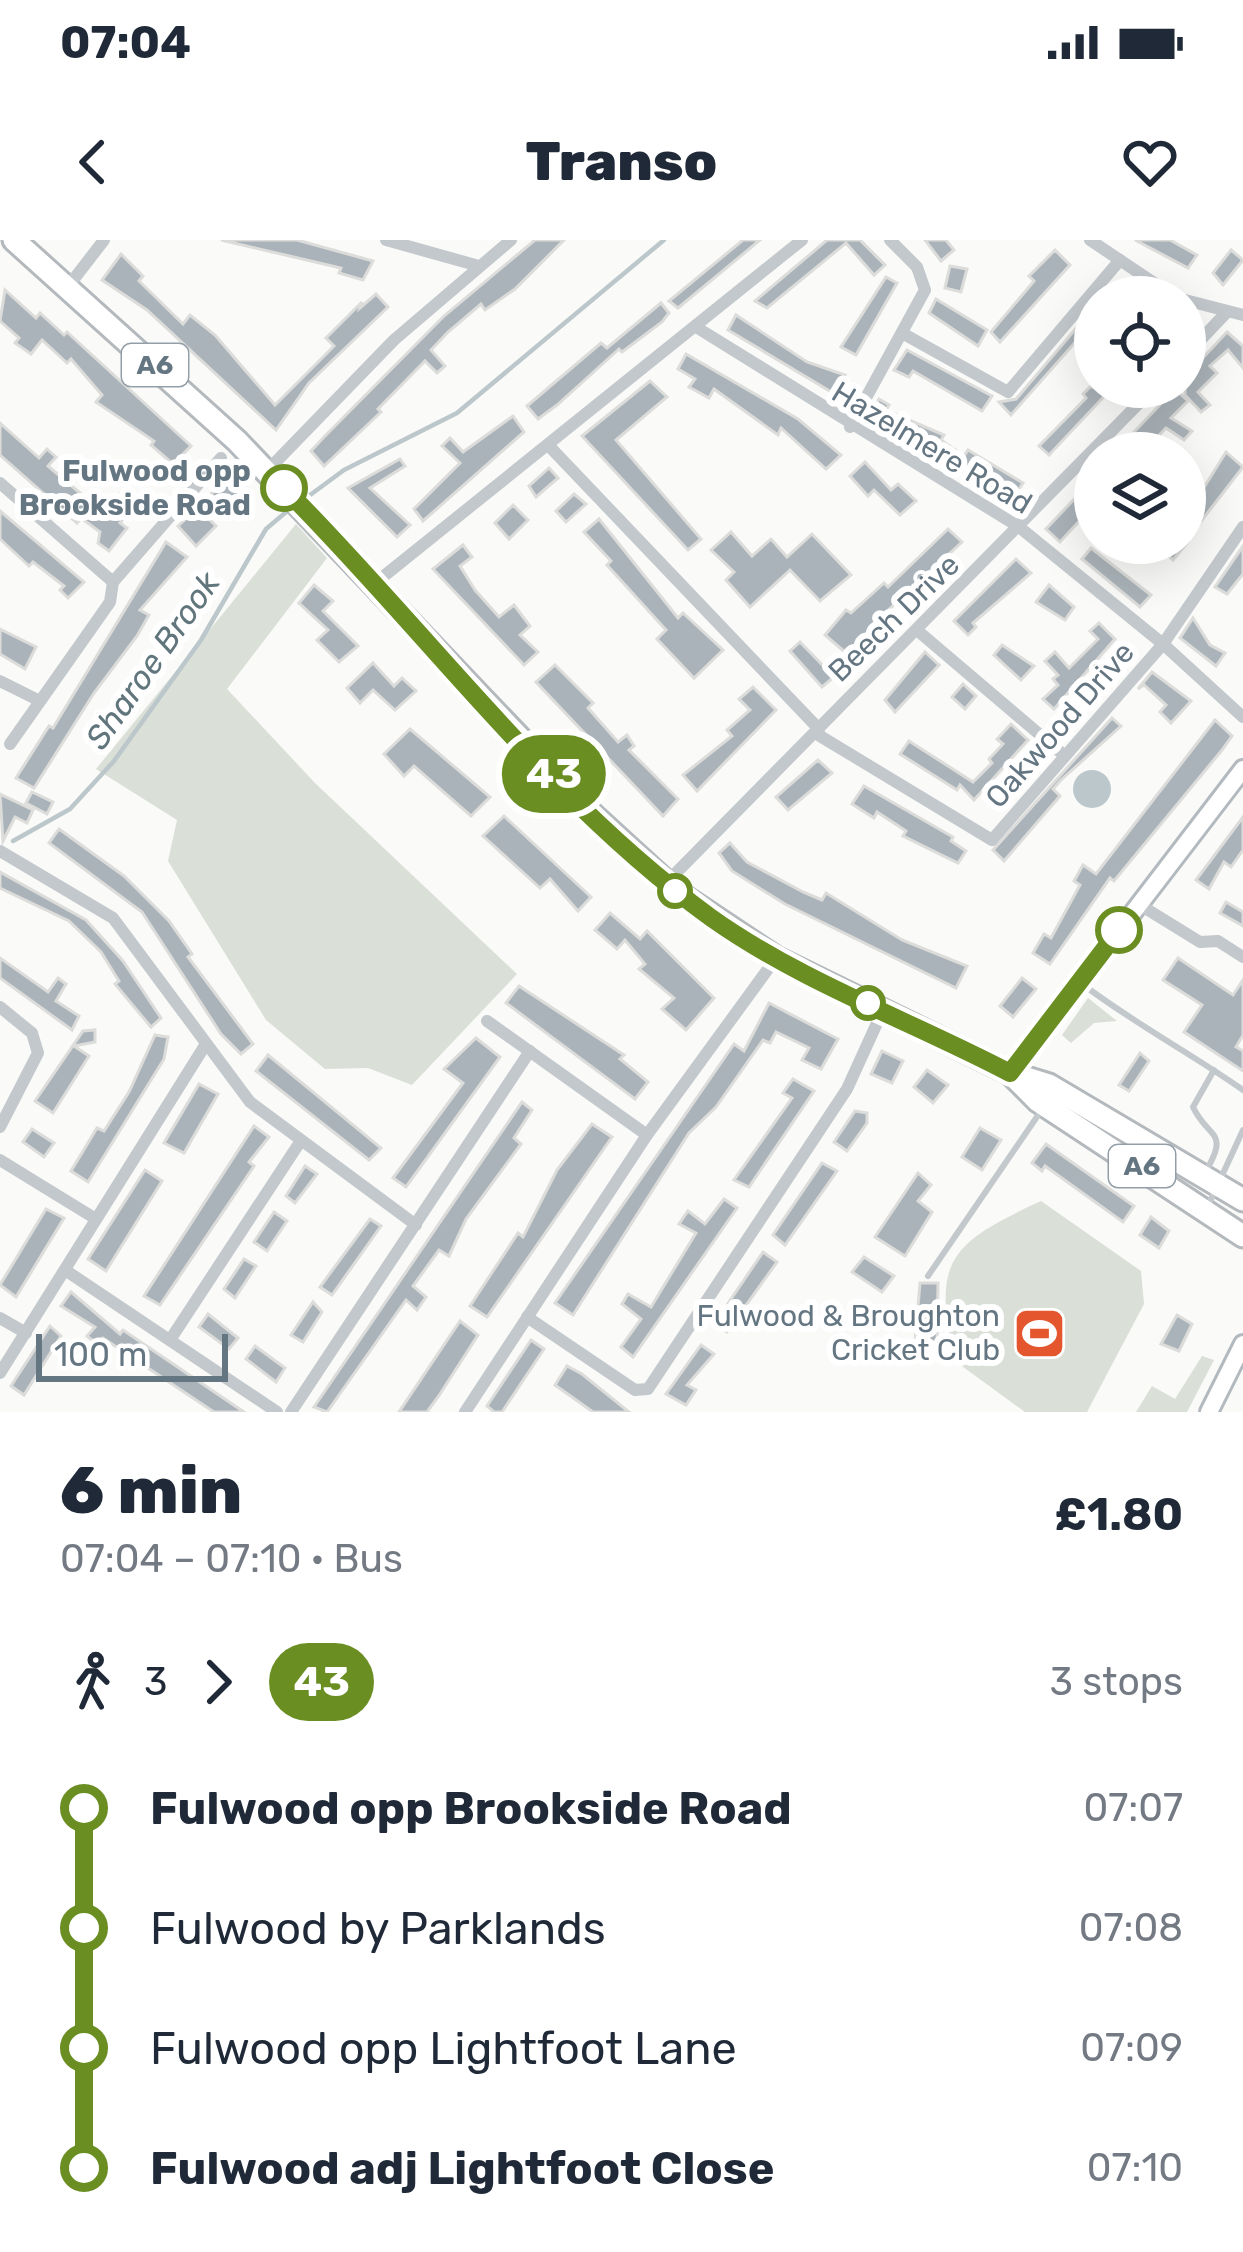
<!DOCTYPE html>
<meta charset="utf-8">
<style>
body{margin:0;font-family:Rubik,sans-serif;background:#f2f2f3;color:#1f2937;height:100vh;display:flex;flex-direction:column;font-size:45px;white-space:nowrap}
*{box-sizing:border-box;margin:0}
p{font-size:39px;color:#747a83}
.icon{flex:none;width:66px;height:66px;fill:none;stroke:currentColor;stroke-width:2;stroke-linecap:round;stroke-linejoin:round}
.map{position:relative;height:1172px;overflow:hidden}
.drawer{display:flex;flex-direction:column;background:#fff;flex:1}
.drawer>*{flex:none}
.badge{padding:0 24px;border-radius:39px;font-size:42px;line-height:78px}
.fabs{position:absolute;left:1074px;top:36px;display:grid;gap:24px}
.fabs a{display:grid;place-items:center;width:132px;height:132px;border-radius:50%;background:#fff;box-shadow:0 12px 48px #0002;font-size:60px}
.scale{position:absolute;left:36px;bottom:30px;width:192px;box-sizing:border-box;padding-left:12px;border:6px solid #657683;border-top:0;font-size:33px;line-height:42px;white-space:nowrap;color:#657683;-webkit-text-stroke:9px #fff;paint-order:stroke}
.map>.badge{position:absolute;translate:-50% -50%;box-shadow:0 0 0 6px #fff}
.legs{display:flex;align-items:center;gap:18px;height:132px;padding:0 60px;font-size:39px}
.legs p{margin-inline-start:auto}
.summary{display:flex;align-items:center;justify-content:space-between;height:204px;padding:0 60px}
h1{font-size:66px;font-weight:800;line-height:90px}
ul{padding:0 60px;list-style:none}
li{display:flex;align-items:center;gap:42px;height:120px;font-size:45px}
li i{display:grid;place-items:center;width:18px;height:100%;margin:0 15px;background:currentColor}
li i::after{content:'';width:30px;height:30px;margin:-15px;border:9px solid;border-radius:50%;background:#fff}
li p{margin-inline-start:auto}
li:first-child i{background:linear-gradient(#0000 50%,currentColor 0)}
li:last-child i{background:linear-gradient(currentColor 50%,#0000 0)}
.status{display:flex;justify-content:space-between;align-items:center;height:84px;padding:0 60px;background:#fff;direction:ltr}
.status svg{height:33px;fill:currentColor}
header{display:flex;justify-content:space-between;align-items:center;height:156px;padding:0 60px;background:#fff;font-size:54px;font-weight:800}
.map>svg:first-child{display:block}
.green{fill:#dadfd7}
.water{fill:#bbc7cb}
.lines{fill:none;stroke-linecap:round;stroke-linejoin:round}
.stream{stroke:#bbc7cb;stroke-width:4.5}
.building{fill:#aab3b9;stroke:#dcdcda;stroke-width:3}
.secondary-casing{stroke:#b3babf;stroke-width:22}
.highway-casing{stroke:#b4b9bd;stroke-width:27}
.lane{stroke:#c3c8cc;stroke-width:6}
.street{stroke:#c3c8cc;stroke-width:12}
.secondary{stroke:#fff;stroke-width:16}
.highway{stroke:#fff;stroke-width:21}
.line-1-casing{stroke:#fff;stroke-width:27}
.line-1{stroke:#6b8e23;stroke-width:18}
.stop-1-dot{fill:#fff;stroke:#6b8e23;stroke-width:6}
.labels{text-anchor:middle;stroke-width:12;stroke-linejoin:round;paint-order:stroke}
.shield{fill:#fff;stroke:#939fa8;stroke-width:3}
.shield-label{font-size:27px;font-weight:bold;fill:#657683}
.street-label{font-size:30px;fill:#657683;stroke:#fff}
.stop-label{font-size:30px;font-weight:bold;fill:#657683;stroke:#fff;text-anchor:end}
.poi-label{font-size:30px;fill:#657683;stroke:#fff;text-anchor:end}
.water-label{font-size:33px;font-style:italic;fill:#60757c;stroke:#fff}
</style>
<div class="status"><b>07:04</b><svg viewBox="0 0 49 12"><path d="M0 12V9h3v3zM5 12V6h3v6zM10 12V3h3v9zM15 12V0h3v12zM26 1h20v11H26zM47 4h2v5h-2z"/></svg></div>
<header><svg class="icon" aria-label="back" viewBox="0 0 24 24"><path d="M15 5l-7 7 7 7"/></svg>Transo<svg class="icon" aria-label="heart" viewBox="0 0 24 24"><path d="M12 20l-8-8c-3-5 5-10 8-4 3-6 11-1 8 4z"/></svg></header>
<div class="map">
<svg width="1243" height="1172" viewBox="0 0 1243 1172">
<rect width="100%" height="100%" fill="#fafaf8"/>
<g class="green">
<polygon points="296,284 327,318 227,449 315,543 517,734 412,845 368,828 325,829 266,780 168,621 177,580 96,529"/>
<polygon points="1088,758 1117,781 1094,783 1071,803 1062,795"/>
<path d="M 1041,961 L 1141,1031 L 1144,1064 L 1087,1172 L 1025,1172 L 955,1121 C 932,1021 948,1004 1041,961 Z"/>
<polygon points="1202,1116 1214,1120 1187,1172 1136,1172 1152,1146 1175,1159"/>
</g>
<circle class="water" cx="1092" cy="549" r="19"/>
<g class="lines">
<g class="stream">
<polyline points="302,261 344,230 457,173 664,0"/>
<polyline points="13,601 70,569 114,521 201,400 266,289 292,267"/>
</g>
</g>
<g class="building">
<polygon points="221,0 297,0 373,21 363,40 339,33 341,28"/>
<polygon points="535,0 564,0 515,49 485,70 481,64 448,92 431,110 445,126 437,133 425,121 378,169 381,172 324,226 311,211 324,197 444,76"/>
<polygon points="743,0 760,0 678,68 669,61"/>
<polygon points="827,0 860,0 885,25 874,35 846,3 767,68 755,61"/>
<polygon points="925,0 946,0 954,10 941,21"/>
<polygon points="1135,0 1170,0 1197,15 1188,28"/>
<polygon points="1055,10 1070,25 1000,102 991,92 1034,41 1029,36"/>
<polygon points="1231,10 1243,20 1223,45 1213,33"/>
<polygon points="121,14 143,36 139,41 183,84 190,75 215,95 275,165 334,106 326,98 362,62 360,68 376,54 388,67 309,143 276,190 147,70 102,40"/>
<polygon points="950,26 967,29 961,52 945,48"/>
<polygon points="886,37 897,43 856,115 841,107"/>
<polygon points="5,50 36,78 40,73 64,95 67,92 191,206 173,224 151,205 154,201 96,162 102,155 71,119 67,123 42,100 31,114 15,103 19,98 0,81"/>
<polygon points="936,59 987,90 978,106 929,73"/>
<polygon points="661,63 669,73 662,82 622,112 619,109 557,165 538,179 527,166 601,103 607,108"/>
<polygon points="1095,66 1095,80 1011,175 999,162 1016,159"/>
<polygon points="736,75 807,122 845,135 833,153 728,90"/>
<polygon points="1227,92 1243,106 1243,128 1228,110 1210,126 1217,133 1198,152 1210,165 1201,172 1185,155 1185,137"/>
<polygon points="907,110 992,156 982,171 913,131 909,137 894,130"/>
<polygon points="686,114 798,179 841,215 826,229 781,188 778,195 714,149 709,158 689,147 695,139 678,129"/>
<polygon points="650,141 667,157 616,200 701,299 688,310 582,196"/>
<polygon points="1090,147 1113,147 1049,215 1039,206 1086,158 1083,154"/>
<polygon points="1175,149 1188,161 1171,178 1192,191 1184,200 1166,188 1142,213 1114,213"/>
<polygon points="879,159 889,165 886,170 944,195 941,200 964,216 968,210 1023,243 1010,263 877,182 868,176"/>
<polygon points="513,176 524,192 423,281 414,269 460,223 442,206 450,198 463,212"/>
<polygon points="0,183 39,218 47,209 56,217 48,226 93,264 101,256 111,266 124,249 137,261 120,283 127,288 109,311 98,303 100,292 81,278 77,283 0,215"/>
<polygon points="1226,212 1243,227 1185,302 1185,278"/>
<polygon points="400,219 405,226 370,248 410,285 397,297 348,248"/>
<polygon points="865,222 891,250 898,244 916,261 900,275 874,250 868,256 850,236"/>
<polygon points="549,228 558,238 536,257 529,246"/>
<polygon points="1095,237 1095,264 1060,302 1046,289"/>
<polygon points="225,239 241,253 226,269 211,254"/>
<polygon points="574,254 586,264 566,282 556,271"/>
<polygon points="513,265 528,280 509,299 495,283"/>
<polygon points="198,268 216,286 196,306 178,286"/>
<polygon points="0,271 84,342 68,358 60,350 64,346 33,322 29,326 0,299"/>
<polygon points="599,279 678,378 683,373 723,410 694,438 657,399 666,390 607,325 611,321 584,292"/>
<polygon points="948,289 962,302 870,387 874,390 852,418 825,395 846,370 851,373 884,343 888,347"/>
<polygon points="731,292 752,316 771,299 787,317 812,294 851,335 820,361 790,330 750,367 726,340 734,332 711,310"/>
<polygon points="166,302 187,317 140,370 149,375 137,396 94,453 34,548 16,538 49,486 53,488"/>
<polygon points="1155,303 1187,303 1173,320"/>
<polygon points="463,305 472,317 460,326 475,350 499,377 514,365 530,386 520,395 538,412 524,425 433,329"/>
<polygon points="1243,306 1243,334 1227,354 1215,347"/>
<polygon points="1091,308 1151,355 1140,367 1082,319"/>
<polygon points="1016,319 1031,333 973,383 976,387 968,395 954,381"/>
<polygon points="314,345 333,361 323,371 358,406 339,422 317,400 328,390 299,363"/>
<polygon points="1049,345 1074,367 1065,380 1036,362"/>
<polygon points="1193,378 1210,405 1225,413 1216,426 1180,398"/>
<polygon points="1099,383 1115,399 1054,469 1043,459 1058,445 1053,439 1058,435 1045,421 1055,412 1069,428 1098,399 1090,391"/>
<polygon points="0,389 36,407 25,429 0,414"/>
<polygon points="800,402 834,437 822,447 790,411"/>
<polygon points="1002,405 1034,426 1021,440 994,415"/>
<polygon points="925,412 939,425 895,472 885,460"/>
<polygon points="373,423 394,446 402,438 416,451 395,470 373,450 360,463 347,448"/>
<polygon points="555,425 593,463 588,468 618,502 627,495 634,506 629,510 678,559 663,576 536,442"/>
<polygon points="1152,432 1191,461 1171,483 1160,472 1166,465 1144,445 1138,449"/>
<polygon points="963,444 976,456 965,469 952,457"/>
<polygon points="753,447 776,470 697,551 683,535 732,496 727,490 750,470 739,459"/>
<polygon points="1112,478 1121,486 1061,540 1053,549 1060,556 1004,621 993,610"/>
<polygon points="1215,480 1232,496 1222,510 1114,641 1110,638 1050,724 1033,713 1044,694 1051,698 1080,645 1074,641 1083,625 1096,634"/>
<polygon points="1011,484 1028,500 974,560 960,545 957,550 900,514 909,501 973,542 992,523 989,519 1003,504 997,499"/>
<polygon points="410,489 490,557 471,576 414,526 404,536 384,514"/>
<polygon points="818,520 832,533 788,570 776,557"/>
<polygon points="864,546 953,597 951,601 966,611 958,623 903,596 906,591 877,572 874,578 852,564"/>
<polygon points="32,552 53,562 47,574 26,563"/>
<polygon points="0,554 33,570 27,583 15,577 3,601"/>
<polygon points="504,576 591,657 578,671 550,639 540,648 483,596"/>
<polygon points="1243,577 1243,610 1231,627 1224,622 1209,649 1196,640"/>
<polygon points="59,589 124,636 169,681 192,714 188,717 253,804 241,814 221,794 142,672 49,603"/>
<polygon points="730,603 747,622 803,652 822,660 826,653 902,700 967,726 956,748 785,664 732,631 719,613"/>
<polygon points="0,632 86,680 123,721 161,778 151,787 115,744 119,741 101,712 69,681 0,648"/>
<polygon points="1226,662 1243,672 1243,686 1220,673"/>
<polygon points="610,673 640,699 647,691 714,758 686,790 662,769 674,758 639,729 645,724 625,700 617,709 595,690"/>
<polygon points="0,718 48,752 58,738 66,744 56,761 79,776 72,790 0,738"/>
<polygon points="1178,718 1233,755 1243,740 1243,795 1236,807 1243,811 1243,831 1184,792 1202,765 1163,740"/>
<polygon points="1022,738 1036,749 1013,777 1000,766"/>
<polygon points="519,746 624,815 620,819 648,842 635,859 506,763"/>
<polygon points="769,763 838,799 821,829 802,820 809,808 776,792 770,803 763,800 716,867 689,893 573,1075 555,1063 734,804 744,811"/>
<polygon points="95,790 95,802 74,806 89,816 53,873 35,861 83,791"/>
<polygon points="155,795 168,797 164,819 88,942 71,931 97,888 104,891 129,852"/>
<polygon points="476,798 500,817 406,947 393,938 463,843 444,829"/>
<polygon points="882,811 903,821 892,843 871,834"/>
<polygon points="1140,813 1149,821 1129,851 1119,845"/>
<polygon points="268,815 381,908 369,920 256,831"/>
<polygon points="927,830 948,845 933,863 914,847"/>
<polygon points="793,839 814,851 749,947 734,940 792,858 783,853"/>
<polygon points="199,844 218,854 184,913 164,903"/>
<polygon points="522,862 532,870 514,898 521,904 466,979 449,1016 439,1010 413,1046 426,1057 417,1070 406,1060 327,1172 314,1167"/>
<polygon points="855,871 867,873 867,883 847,911 834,902"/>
<polygon points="592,884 612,897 487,1077 470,1066 518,993 523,997 557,930"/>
<polygon points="254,886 269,897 249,922 254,926 160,1065 144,1056"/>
<polygon points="980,888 1001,900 982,930 962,917"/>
<polygon points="32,889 54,903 44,917 23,902"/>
<polygon points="1046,904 1134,966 1123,982 1045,926 1042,931 1032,923"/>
<polygon points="822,923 837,931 785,1005 773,995"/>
<polygon points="305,926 317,934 295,963 286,956"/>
<polygon points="145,930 162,941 106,1031 88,1019"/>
<polygon points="918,933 931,945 918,961 932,972 905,1016 875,997"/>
<polygon points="724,959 737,968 633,1117 621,1107 641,1079 622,1064 628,1054 651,1067 696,993 679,984 688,971 705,984"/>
<polygon points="46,969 64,978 16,1057 0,1045"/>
<polygon points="274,972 287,981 267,1011 254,1002"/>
<polygon points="1151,977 1169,991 1159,1008 1140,995"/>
<polygon points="370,979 381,986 332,1055 320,1047"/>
<polygon points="763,1012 777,1022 727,1092 714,1084"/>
<polygon points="864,1017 894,1036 882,1052 852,1032"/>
<polygon points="244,1019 256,1026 235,1058 224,1049"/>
<polygon points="920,1043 938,1043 937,1102 915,1102"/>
<polygon points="71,1052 120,1094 123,1090 244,1172 214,1172 103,1098 98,1105 87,1096 95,1087 61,1066"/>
<polygon points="313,1062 322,1072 303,1102 291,1095"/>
<polygon points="208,1074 238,1098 229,1109 199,1087"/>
<polygon points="1177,1075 1192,1084 1179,1111 1161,1104"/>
<polygon points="460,1081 478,1095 438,1157 427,1172 399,1172"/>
<polygon points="50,1086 61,1096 24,1155 11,1146"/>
<polygon points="531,1100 544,1109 502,1172 494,1172 487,1166"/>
<polygon points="701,1105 714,1114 687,1145 696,1150 686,1165 666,1154"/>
<polygon points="255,1106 285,1128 276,1142 246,1119"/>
<polygon points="567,1126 582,1134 629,1172 593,1172 555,1145"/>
</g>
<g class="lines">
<defs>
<g id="secondary">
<polyline points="1010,833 1243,529"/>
<polyline points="1209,1172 1243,1104"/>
</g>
<g id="highway">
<polyline points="14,0 237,201 594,576 677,652 776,718 1010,833 1049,845 1243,960"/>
<polyline points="1013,836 1038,861 1243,996"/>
</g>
</defs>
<use href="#secondary" class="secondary-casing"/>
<use href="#highway" class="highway-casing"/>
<g class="lane">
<path d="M 1081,743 C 1133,783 1189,812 1243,850"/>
<path d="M 1206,931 C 1230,890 1208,899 1193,867 L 1214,830"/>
<polyline points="1207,968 1243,890"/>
<polyline points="928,1036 1043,868"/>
</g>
<g class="street">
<polyline points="386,0 479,26"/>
<polyline points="1090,0 1175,57"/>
<polyline points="67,48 104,0"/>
<polyline points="1185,60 1243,75"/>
<polyline points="696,87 1019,287 1163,404 1243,477"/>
<polyline points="902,93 1008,152 1120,20"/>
<polyline points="1185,116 1227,72"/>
<polyline points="850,187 925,50 917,27 890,0"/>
<polyline points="550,207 817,487 820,496 992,600 1163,404 1243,287"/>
<polyline points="267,231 394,100 511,0"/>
<polyline points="0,243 113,342"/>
<polyline points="374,344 802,0"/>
<polyline points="918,391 1065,516"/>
<polyline points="0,441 40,461"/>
<polyline points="10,504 110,362 113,342 221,218"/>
<polyline points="0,611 113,678 250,862 416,985"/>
<polyline points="666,643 1155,147"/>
<polyline points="1140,665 1200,702 1218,701 1243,717"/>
<polyline points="0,767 32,793 38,813 0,887"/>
<polyline points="487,781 647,895"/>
<polyline points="0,920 96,979"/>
<polyline points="65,1030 277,1172"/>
<polyline points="527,1077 635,1150 648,1149 847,849 883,770"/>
<polyline points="0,1078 26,1093"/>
<polyline points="170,1100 300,902"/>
<polyline points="0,1133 204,807"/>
<polyline points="291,1172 530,811"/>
<polyline points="465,1172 647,895 776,718"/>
</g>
<use href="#secondary" class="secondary"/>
<use href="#highway" class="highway"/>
</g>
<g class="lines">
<defs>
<path id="line-1" d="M 284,248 C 425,389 547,559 710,677 C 801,742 911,781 1010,833 L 1119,690"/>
</defs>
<use href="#line-1" class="line-1-casing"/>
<use href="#line-1" class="line-1"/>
</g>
<defs>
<symbol id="stadium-square" viewBox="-11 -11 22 22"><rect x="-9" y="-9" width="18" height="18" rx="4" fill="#e4572e" stroke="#fff"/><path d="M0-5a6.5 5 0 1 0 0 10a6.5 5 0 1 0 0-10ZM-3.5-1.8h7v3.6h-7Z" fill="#fff"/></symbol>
</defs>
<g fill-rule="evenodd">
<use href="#stadium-square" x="1010" y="1064" width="59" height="59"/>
</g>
<g class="stop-1-dot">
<circle cx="284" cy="248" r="21"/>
<circle cx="675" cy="651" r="15"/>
<circle cx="1119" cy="690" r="21"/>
<circle cx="868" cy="763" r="15"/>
</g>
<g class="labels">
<g class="shield">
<rect x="122" y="104" width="66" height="42" rx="9"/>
<rect x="1109" y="905" width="66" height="42" rx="9"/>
</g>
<g class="shield-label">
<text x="155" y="134">A6</text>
<text x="1142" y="935">A6</text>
</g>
<g class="street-label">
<text transform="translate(932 208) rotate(31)" y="10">Hazelmere Road</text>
<text transform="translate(894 378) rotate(-44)" y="10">Beech Drive</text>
<text transform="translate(1060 485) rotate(-49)" y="10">Oakwood Drive</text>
</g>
<g class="stop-label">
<text x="251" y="241">Fulwood opp<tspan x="251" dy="34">Brookside Road</tspan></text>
</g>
<g class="poi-label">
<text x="1000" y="1086">Fulwood &amp; Broughton<tspan x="1000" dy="34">Cricket Club</tspan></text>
</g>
<g class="water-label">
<text transform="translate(152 420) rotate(-55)" y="12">Sharoe Brook</text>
</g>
</g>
</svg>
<div class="fabs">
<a><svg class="icon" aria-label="locate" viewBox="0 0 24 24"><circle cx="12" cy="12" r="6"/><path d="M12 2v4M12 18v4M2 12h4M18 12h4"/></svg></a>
<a><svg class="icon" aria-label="layers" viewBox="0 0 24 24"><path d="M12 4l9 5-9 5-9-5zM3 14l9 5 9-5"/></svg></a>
</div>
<div class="scale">100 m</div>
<b class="badge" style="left:554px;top:534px;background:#6b8e23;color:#fff">43</b>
</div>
<section class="drawer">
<div class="summary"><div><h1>6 min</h1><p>07:04 – 07:10 · Bus</p></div><b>£1.80</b></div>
<div class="legs"><svg class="icon" aria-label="walk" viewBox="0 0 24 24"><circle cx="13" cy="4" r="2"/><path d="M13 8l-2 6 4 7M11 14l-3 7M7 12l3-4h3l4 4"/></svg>3<svg class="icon" aria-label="forward" viewBox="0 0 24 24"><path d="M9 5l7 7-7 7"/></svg><b class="badge" style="background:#6b8e23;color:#fff">43</b><p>3 stops</p></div>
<ul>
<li><i style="color:#6b8e23"></i><b>Fulwood opp Brookside Road</b><p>07:07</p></li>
<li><i style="color:#6b8e23"></i><span>Fulwood by Parklands</span><p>07:08</p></li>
<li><i style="color:#6b8e23"></i><span>Fulwood opp Lightfoot Lane</span><p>07:09</p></li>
<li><i style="color:#6b8e23"></i><b>Fulwood adj Lightfoot Close</b><p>07:10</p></li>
</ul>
</section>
